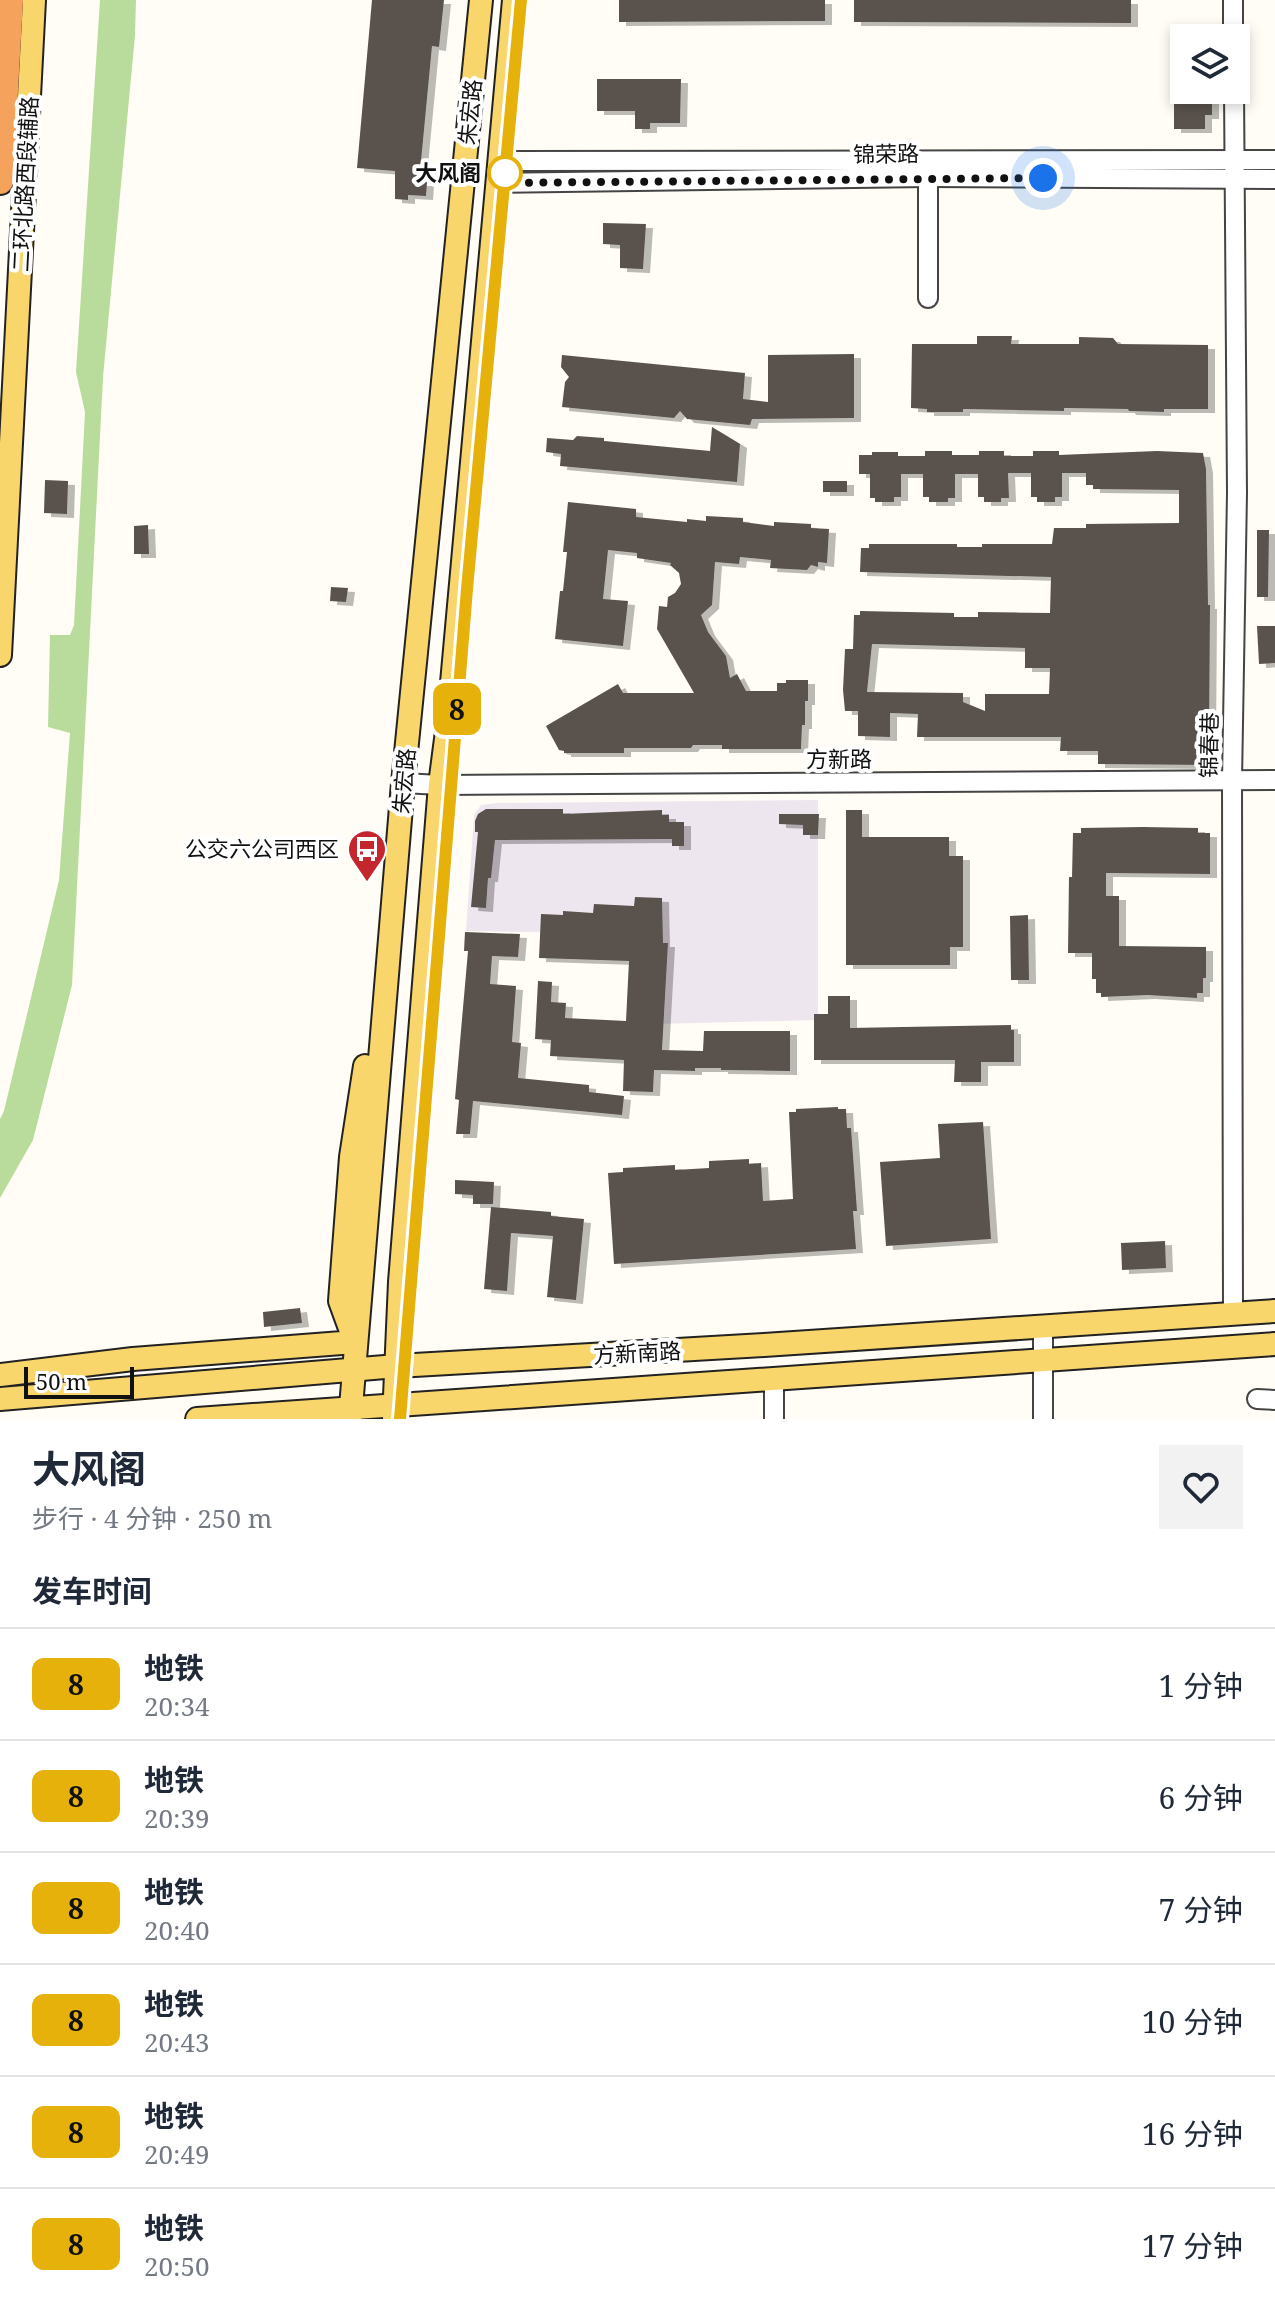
<!DOCTYPE html>
<html lang="zh">
<meta charset="utf-8">
<style>
body{margin:0;font-family:"Noto Serif","Noto Sans SC",serif;background:#f2f2f3;color:#1f2937;height:100vh;display:flex;flex-direction:column;font-size:30px;white-space:nowrap}
*{box-sizing:border-box;margin:0}
p{font-size:26px;color:#747a83}
.icon{flex:none;width:44px;height:44px;fill:none;stroke:currentColor;stroke-width:2;stroke-linecap:round;stroke-linejoin:round}
.map{position:relative;height:1419px;overflow:hidden}
.drawer{display:flex;flex-direction:column;background:#fff;flex:1}
.drawer>*{flex:none}
.badge{padding:0 16px;border-radius:12px;font-size:28px;line-height:52px}
.controls{position:absolute;left:1170px;top:24px;display:grid;gap:16px}
.controls a{display:grid;place-items:center;width:80px;height:80px;border-radius:0px;background:#fff;box-shadow:0 4px 12px #0003;font-size:40px}
.scale{position:absolute;left:24px;bottom:20px;width:110px;box-sizing:border-box;padding-left:8px;border:4px solid #111;border-top:0;font-size:22px;line-height:28px;white-space:nowrap;color:#111;-webkit-text-stroke:6px #fff;paint-order:stroke}
.you{position:absolute;width:40px;height:40px;margin:-20px;border:6px solid #fff;border-radius:50%;background:#1a73e8;box-shadow:0 0 0 12px #1a73e833}
.map>.badge{position:absolute;translate:-50% -50%;box-shadow:0 0 0 4px #fff}
h2{padding:0 32px;font-size:30px;line-height:72px}
.round{display:grid;place-items:center;flex:none;width:84px;height:84px;border-radius:0px;background:#f2f2f3}
.headline{display:flex;align-items:center;justify-content:space-between;height:136px;padding:0 32px}
h1{font-size:38px;font-weight:700;line-height:60px}
ul{padding:0;list-style:none}
li{display:flex;align-items:center;gap:24px;height:112px;padding:0 32px;border-top:2px solid #e0e1e3}
li div{flex:1}
li b{display:block;font-size:30px}
li em{font-style:normal}
li .badge{min-width:88px;font-weight:700;text-align:center}
.map>svg:first-child{display:block}
.industrial{fill:#eee6ef}
.forest{fill:#b9dc9c}
.building{fill:#5a524d;fill-rule:evenodd;filter:url(#shadow)}
.lines{fill:none;stroke-linecap:round;stroke-linejoin:round}
.minor-casing{stroke:#444;stroke-width:22}
.major-casing{stroke:#222;stroke-width:26}
.highway-casing{stroke:#222;stroke-width:30}
.minor{stroke:#fff;stroke-width:18}
.major{stroke:#f9d66b;stroke-width:22}
.highway{stroke:#f5a25d;stroke-width:26}
.line-casing{stroke:#fff;stroke-width:18}
.line{stroke:#e6b10b;stroke-width:12}
.walk{stroke:#111;stroke-width:8;stroke-dasharray:0 14.4}
.stop-dot{fill:#fff;stroke:#e6b10b;stroke-width:4}
.labels{text-anchor:middle;stroke-width:8;stroke-linejoin:round;paint-order:stroke}
.street-label{font-size:22px;fill:#111;stroke:#fff}
.stop-label{font-size:22px;font-weight:bold;fill:#111;stroke:#fff;text-anchor:end}
.poi-label{font-size:22px;fill:#111;stroke:#fff;text-anchor:end}
</style>
<div class="map">
<svg width="1275" height="1419" viewBox="0 0 1275 1419">
<defs>
<filter id="shadow"><feDropShadow dx="7" dy="4" stdDeviation="0" flood-color="#0004"/></filter>
</defs>
<rect width="100%" height="100%" fill="#fffdf5"/>
<polygon class="industrial" points="818,800 818,1020 657,1024 662,934 466,931 474,815 481,805 497,803"/>
<polygon class="forest" points="100,0 136,0 135,35 103,377 72,985 33,1140 0,1198 0,1119 4,1111 59,880 70,733 48,727 50,635 70,635 74,625 85,412 76,372"/>
<g class="building">
<polygon points="372,0 444,0 439,47 432,46 419,182 427,182 426,196 408,195 408,200 395,199 395,171 357,168"/>
<polygon points="619,0 825,0 825,21 619,22"/>
<polygon points="854,0 1131,0 1131,23 854,22"/>
<polygon points="597,79 681,79 680,123 650,123 650,129 635,129 635,111 597,111"/>
<polygon points="1174,90 1212,90 1212,115 1205,115 1205,129 1174,129"/>
<polygon points="603,223 646,224 643,269 620,268 620,245 603,244"/>
<polygon points="977,336 1012,336 1011,344 1079,344 1079,337 1113,338 1118,344 1208,345 1208,409 1164,409 1164,412 1129,411 1128,409 1064,408 1064,411 963,409 963,412 927,412 927,409 911,408 912,344 977,344"/>
<polygon points="854,354 854,418 752,419 750,425 687,419 680,411 674,418 562,407 565,382 569,377 561,367 562,355 745,373 743,399 768,402 768,355"/>
<polygon points="712,427 740,444 737,482 560,466 561,454 546,452 547,438 573,440 577,436 604,438 604,441 710,451"/>
<path d="M 925,451 L 952,451 L 952,455 L 979,455 L 979,451 L 1004,451 L 1004,456 L 1033,456 L 1033,451 L 1059,451 L 1059,455 L 1157,451 L 1203,453 L 1206,469 L 1208,605 L 1210,605 L 1209,739 L 1213,739 L 1212,765 L 1098,764 L 1098,751 L 1060,751 L 1061,737 L 917,737 L 918,714 L 890,713 L 890,737 L 858,736 L 858,711 L 845,711 L 843,690 L 845,649 L 853,649 L 854,615 L 860,615 L 860,611 L 954,613 L 954,617 L 978,617 L 978,612 L 1050,613 L 1051,577 L 860,572 L 861,548 L 869,548 L 869,544 L 957,544 L 957,547 L 982,547 L 982,544 L 1052,544 L 1054,528 L 1086,528 L 1086,524 L 1179,523 L 1179,490 L 1093,489 L 1093,485 L 1086,485 L 1086,473 L 1062,473 L 1062,497 L 1055,497 L 1055,502 L 1037,502 L 1037,497 L 1031,497 L 1031,473 L 1008,473 L 1009,498 L 1001,498 L 1001,502 L 984,502 L 984,497 L 978,497 L 978,474 L 955,474 L 955,498 L 948,498 L 948,502 L 929,502 L 929,497 L 923,497 L 923,474 L 901,474 L 901,497 L 894,497 L 894,502 L 875,502 L 875,498 L 870,498 L 870,474 L 859,474 L 859,455 L 872,455 L 872,452 L 898,452 L 898,456 L 925,456 ZM 872,644 L 1025,648 L 1025,668 L 1050,668 L 1049,694 L 985,694 L 985,711 L 963,702 L 963,693 L 867,692 Z"/>
<polygon points="45,480 68,481 67,514 44,513"/>
<rect x="823" y="481" width="24" height="11"/>
<polygon points="568,502 636,509 636,517 687,522 687,519 706,521 706,516 743,518 743,522 774,526 774,522 811,524 811,528 829,529 827,563 818,562 818,567 811,565 807,570 770,568 771,560 740,557 739,564 715,562 712,605 701,615 708,632 726,656 730,678 737,674 746,691 777,691 777,683 786,683 786,680 808,680 808,701 805,701 805,725 802,725 801,749 722,749 722,745 693,745 691,748 624,748 624,753 564,753 564,751 559,750 546,726 618,684 623,693 694,693 657,629 659,606 667,607 668,597 675,593 681,584 679,573 670,565 671,563 637,558 637,553 608,550 603,599 628,601 623,646 555,639 560,591 563,591 567,552 563,552"/>
<polygon points="148,525 149,554 134,554 134,526"/>
<polygon points="1257,530 1269,530 1268,597 1257,597"/>
<polygon points="331,587 348,588 346,602 330,601"/>
<polygon points="1257,626 1275,626 1275,663 1259,664"/>
<polygon points="486,809 563,809 563,814 662,810 662,815 669,815 669,822 684,822 684,846 672,846 672,839 495,840 491,878 488,878 486,908 471,907 478,832 475,832 475,821 478,814"/>
<polygon points="846,810 862,810 862,837 949,837 949,856 963,856 963,947 950,947 950,965 846,965"/>
<polygon points="779,814 819,814 818,835 803,835 803,825 779,824"/>
<polygon points="1143,827 1198,828 1198,833 1210,833 1210,874 1106,873 1106,896 1119,896 1119,946 1206,947 1206,978 1203,978 1203,993 1197,993 1197,998 1148,995 1101,997 1101,993 1096,993 1096,979 1092,979 1092,953 1068,953 1069,877 1072,877 1073,833 1081,833 1081,828"/>
<polygon points="635,897 662,898 663,943 668,943 662,1050 703,1051 704,1031 790,1031 790,1071 721,1070 721,1068 695,1068 695,1071 654,1070 653,1092 623,1091 624,1060 550,1056 551,1040 535,1039 538,981 552,982 551,1002 566,1003 565,1018 626,1021 629,961 539,958 541,914 563,915 563,911 593,913 594,904 634,906"/>
<polygon points="1028,915 1029,980 1011,980 1010,916"/>
<polygon points="465,932 520,934 518,957 492,956 490,984 516,986 512,1042 521,1043 518,1078 589,1085 589,1092 624,1096 622,1115 473,1101 470,1134 456,1134 459,1100 455,1099 468,951 464,951"/>
<polygon points="828,996 850,996 850,1028 1011,1025 1011,1030 1014,1030 1014,1062 981,1062 981,1082 954,1082 955,1060 814,1060 814,1014 828,1014"/>
<polygon points="838,1107 838,1109 846,1109 847,1128 851,1128 857,1211 853,1211 856,1249 614,1264 608,1173 623,1172 623,1168 675,1165 675,1170 709,1168 709,1161 749,1159 749,1164 761,1163 763,1201 793,1199 789,1112 796,1112 796,1109"/>
<polygon points="983,1122 991,1239 886,1246 880,1162 940,1158 938,1124"/>
<polygon points="455,1180 494,1182 493,1204 473,1204 473,1195 455,1194"/>
<polygon points="491,1207 551,1212 551,1216 584,1219 576,1300 547,1297 553,1236 511,1233 507,1291 484,1289"/>
<polygon points="1165,1241 1166,1268 1122,1270 1121,1243"/>
<polygon points="300,1308 302,1323 264,1327 263,1312"/>
</g>
<g class="lines">
<defs>
<g id="minor">
<polyline points="1233,0 1233,38"/>
<polyline points="500,161 1275,160"/>
<polyline points="498,183 928,177 1275,179"/>
<polyline points="928,298 928,177"/>
<polyline points="403,783 440,785 1275,780"/>
<polyline points="1233,1313 1232,781 1237,493 1234,90"/>
<polyline points="1257,1399 1275,1400"/>
<polyline points="774,1419 774,1378"/>
<polyline points="1043,1419 1043,1326"/>
</g>
<g id="major">
<polyline points="0,655 34,0"/>
<polyline points="0,1375 133,1359 355,1342 340,1301 351,1157 365,1066"/>
<polyline points="0,1399 397,1366 764,1345 1275,1311"/>
<polyline points="197,1419 1275,1344"/>
<polyline points="350,1419 403,783 481,0"/>
<polyline points="394,1419 400,1282 440,785 449,716 514,0"/>
</g>
<polyline id="highway" points="0,181 10,0"/>
</defs>
<use href="#minor" class="minor-casing"/>
<use href="#major" class="major-casing"/>
<use href="#highway" class="highway-casing"/>
<use href="#minor" class="minor"/>
<use href="#major" class="major"/>
<use href="#highway" class="highway"/>
</g>
<g class="lines">
<defs>
<polyline id="line" points="400,1419 467,589 521,0"/>
</defs>
<use href="#line" class="line-casing"/>
<use href="#line" class="line"/>
<polyline class="walk" points="505,173 498,183 1043,178"/>
</g>
<defs>
<symbol id="bus-pin" viewBox="-11 -11 22 30"><path d="M0 17L-7.5 6A9.5 9.5 0 1 1 7.5 6Z" fill="#c4262e" stroke="#fff"/><path d="M-5-6H5V4H4V6H2V4H-2V6H-4V4H-5ZM-3.5-4V0h7V-4ZM-3.5 1.2v1.5H-2V1.2ZM2 1.2v1.5H3.5V1.2Z" fill="#fff"/></symbol>
</defs>
<g fill-rule="evenodd">
<use href="#bus-pin" x="345" y="827" width="44" height="60"/>
</g>
<circle class="stop-dot" cx="505" cy="173" r="16"/>
<g class="labels">
<g class="street-label">
<text transform="translate(470 112) rotate(-84)" y="8">朱宏路</text>
<text transform="translate(886 154) rotate(-1)" y="8">锦荣路</text>
<text transform="translate(25 184) rotate(-87)" y="8">二环北路西段辅路</text>
<text transform="translate(1209 745) rotate(-89)" y="8">锦春巷</text>
<text x="839" y="767">方新路</text>
<text transform="translate(404 781) rotate(-85)" y="8">朱宏路</text>
<text transform="translate(637 1353) rotate(-3)" y="8">方新南路</text>
</g>
<g class="stop-label">
<text x="481" y="181">大风阁</text>
</g>
<g class="poi-label">
<text x="339" y="857">公交六公司西区</text>
</g>
</g>
</svg>
<div class="controls">
<a><svg class="icon" aria-label="layers" viewBox="0 0 24 24"><path d="M12 4l9 5-9 5-9-5zM3 14l9 5 9-5"/></svg></a>
</div>
<div class="scale">50 m</div>
<div class="you" style="left:1043px;top:178px"></div>
<b class="badge" style="left:457px;top:709px;background:#e6b10b;color:#111">8</b>
</div>
<section class="drawer">
<div class="headline"><div><h1>大风阁</h1><p>步行 · 4 分钟 · 250 m</p></div><a class="round"><svg class="icon" aria-label="heart" viewBox="0 0 24 24"><path d="M12 20l-8-8c-3-5 5-10 8-4 3-6 11-1 8 4z"/></svg></a></div>
<h2>发车时间</h2>
<ul>
<li><span class="badge" style="background:#e6b10b;color:#111">8</span><div><b>地铁</b><p>20:34</p></div><em>1 分钟</em></li>
<li><span class="badge" style="background:#e6b10b;color:#111">8</span><div><b>地铁</b><p>20:39</p></div><em>6 分钟</em></li>
<li><span class="badge" style="background:#e6b10b;color:#111">8</span><div><b>地铁</b><p>20:40</p></div><em>7 分钟</em></li>
<li><span class="badge" style="background:#e6b10b;color:#111">8</span><div><b>地铁</b><p>20:43</p></div><em>10 分钟</em></li>
<li><span class="badge" style="background:#e6b10b;color:#111">8</span><div><b>地铁</b><p>20:49</p></div><em>16 分钟</em></li>
<li><span class="badge" style="background:#e6b10b;color:#111">8</span><div><b>地铁</b><p>20:50</p></div><em>17 分钟</em></li>
</ul>
</section>
